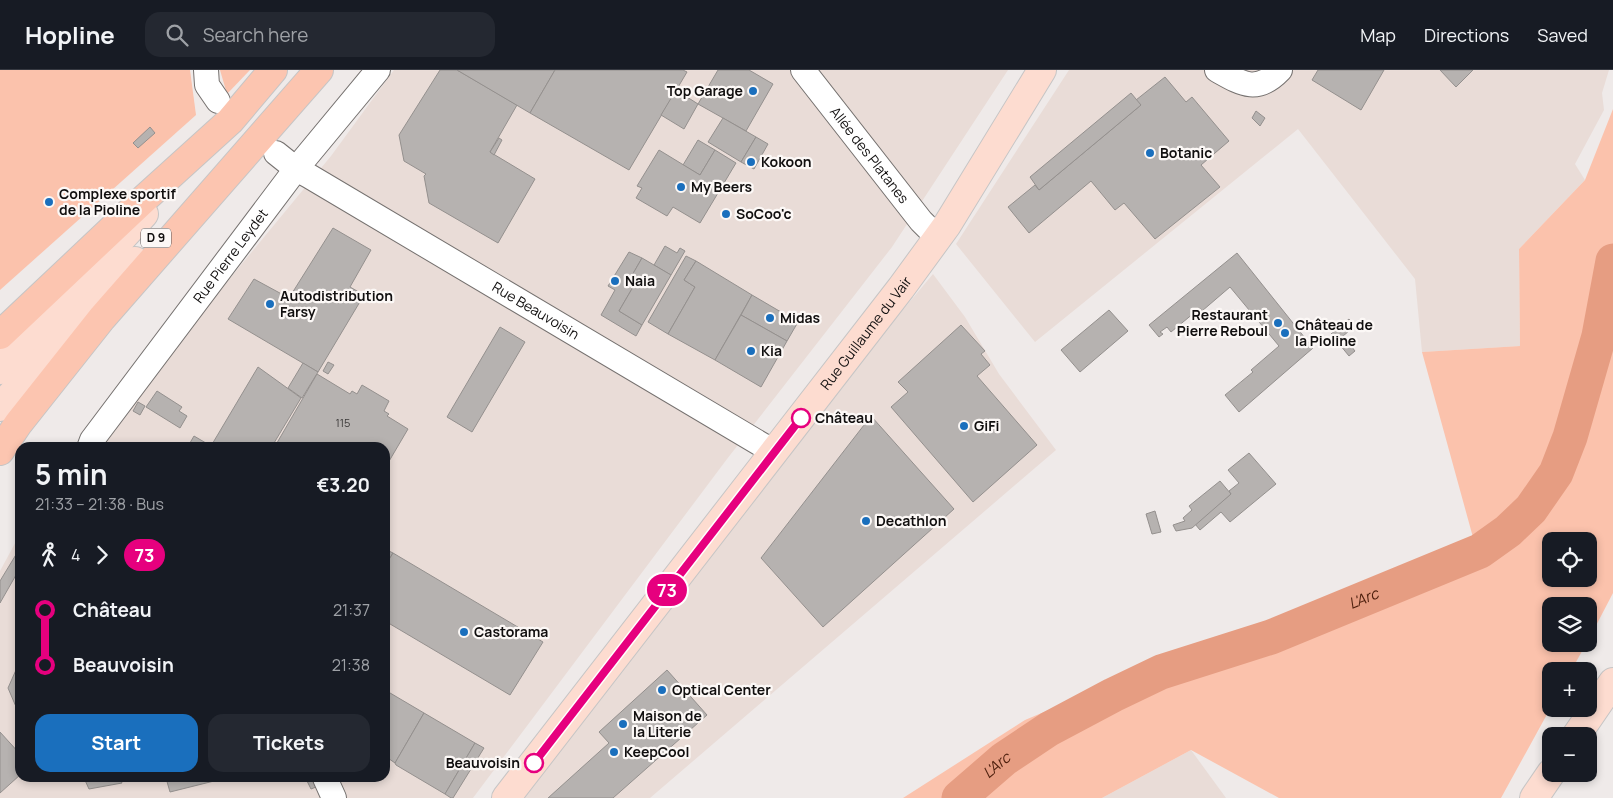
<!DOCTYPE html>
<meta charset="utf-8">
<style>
body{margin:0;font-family:Manrope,sans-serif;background:#242831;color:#f1f3f6;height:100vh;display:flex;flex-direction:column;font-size:19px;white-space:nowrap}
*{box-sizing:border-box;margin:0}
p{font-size:16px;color:#9ea1a6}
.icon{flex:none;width:28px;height:28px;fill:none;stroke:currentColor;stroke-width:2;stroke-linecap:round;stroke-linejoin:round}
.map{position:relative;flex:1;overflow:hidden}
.panel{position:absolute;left:15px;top:372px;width:375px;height:340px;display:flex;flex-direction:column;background:#171b24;border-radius:15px;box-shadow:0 2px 8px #0003}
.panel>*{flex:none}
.badge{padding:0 10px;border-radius:16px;font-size:18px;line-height:32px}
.tools{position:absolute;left:1542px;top:462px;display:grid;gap:10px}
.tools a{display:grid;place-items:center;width:55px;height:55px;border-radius:10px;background:#171b24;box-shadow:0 2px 8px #0003;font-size:25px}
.map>.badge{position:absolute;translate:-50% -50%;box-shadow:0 0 0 2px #fff}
.legs{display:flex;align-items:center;gap:8px;height:55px;padding:0 20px;font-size:16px}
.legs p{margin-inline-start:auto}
.head{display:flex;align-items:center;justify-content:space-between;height:85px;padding:0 20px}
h1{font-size:28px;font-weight:700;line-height:38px}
.cta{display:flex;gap:10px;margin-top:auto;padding:10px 20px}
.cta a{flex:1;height:58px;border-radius:15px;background:#1a6fbd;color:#fff;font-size:20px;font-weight:700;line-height:58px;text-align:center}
.cta a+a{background:#242831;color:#f1f3f6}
ul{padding:0 20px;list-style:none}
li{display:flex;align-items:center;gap:18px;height:55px;font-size:19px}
li i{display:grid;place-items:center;width:8px;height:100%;margin:0 6px;background:currentColor}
li i::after{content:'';width:12px;height:12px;margin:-6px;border:4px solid;border-radius:50%;background:#171b24}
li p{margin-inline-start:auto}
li:first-child i{background:linear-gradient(#0000 50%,currentColor 0)}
li:last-child i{background:linear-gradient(currentColor 50%,#0000 0)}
header{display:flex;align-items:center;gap:30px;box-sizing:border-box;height:70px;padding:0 25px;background:#171b24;border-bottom:1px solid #363941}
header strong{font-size:24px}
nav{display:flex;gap:28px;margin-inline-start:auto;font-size:18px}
.search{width:350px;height:45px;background:#242831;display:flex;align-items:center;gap:12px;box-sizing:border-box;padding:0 18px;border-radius:15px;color:#9ea1a6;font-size:19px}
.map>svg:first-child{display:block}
.built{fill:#e9dcd7}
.green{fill:#fbc2ac;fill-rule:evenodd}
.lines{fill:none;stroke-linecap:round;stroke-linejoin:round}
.river{stroke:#e69d82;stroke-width:35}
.building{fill:#b6b2b0;stroke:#94908e}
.minor-casing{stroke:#75716f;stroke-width:26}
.major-casing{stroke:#c6c5c5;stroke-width:30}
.highway-casing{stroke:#c6c5c5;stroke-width:30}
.minor{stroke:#fff;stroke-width:24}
.major{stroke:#fddcd0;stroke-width:28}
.highway{stroke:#fcc5b0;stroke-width:28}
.line-1-casing{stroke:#fff;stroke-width:11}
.line-1{stroke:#e6007e;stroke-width:8}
.poi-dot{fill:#1a6fbd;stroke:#fcf8f6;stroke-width:2}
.stop-1-dot{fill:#fff;stroke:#e6007e;stroke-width:2.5}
.labels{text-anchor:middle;stroke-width:4.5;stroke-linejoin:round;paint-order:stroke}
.number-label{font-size:11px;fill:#3a3837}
.shield{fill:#fcf8f6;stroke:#585554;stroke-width:1}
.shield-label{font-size:12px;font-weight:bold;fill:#110f0f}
.poi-label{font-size:14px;font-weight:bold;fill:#110f0f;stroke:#fcf8f6;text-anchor:start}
.street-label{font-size:14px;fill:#110f0f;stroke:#fcf8f6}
.stop-label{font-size:14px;font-weight:bold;fill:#110f0f;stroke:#fcf8f6;text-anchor:start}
.water-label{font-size:15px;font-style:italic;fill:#4c1e0c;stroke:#fcf8f6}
</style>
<header>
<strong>Hopline</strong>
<div class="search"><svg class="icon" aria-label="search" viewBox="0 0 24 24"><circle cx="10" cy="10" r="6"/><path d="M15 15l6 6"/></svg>Search here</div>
<nav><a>Map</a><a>Directions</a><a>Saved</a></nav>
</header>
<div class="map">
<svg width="1613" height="728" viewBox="0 0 1613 728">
<rect width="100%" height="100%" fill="#efeae9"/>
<g class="built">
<polygon points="394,0 1008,0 892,177 727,389 473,728 0,728 0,501 20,464 20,708 385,708 385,378 98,377 193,253 331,86"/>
<polygon points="1069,0 1609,0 1602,23 1604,40 1575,94 1585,110 1519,179 1520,276 1422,282 1415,209 1298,59 1035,272 956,174"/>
<polygon points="933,204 965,247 999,304 1056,380 650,728 518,728 641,571 781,396 865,285"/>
<polygon points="1191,680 1226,728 1102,728"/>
</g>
<g class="green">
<polygon points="0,0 190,0 196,45 0,220"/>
<polygon points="220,0 250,0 227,24"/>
<path d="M 1613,39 L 1613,523 L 1589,569 L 1589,536 L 1551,536 L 1551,574 L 1586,574 L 1571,601 L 1551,601 L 1551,637 L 1501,728 L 1279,728 L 1191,680 L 1102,728 L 903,728 L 1025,650 L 1175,587 L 1474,471 L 1422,282 L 1520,276 L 1519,179 L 1585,110 ZM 1589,471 L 1589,509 L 1551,509 L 1551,471 Z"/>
</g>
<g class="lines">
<path class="river" id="s1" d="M 959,728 L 1004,689 L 1049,659 L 1113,625 L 1161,602 L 1271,567 L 1480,481 L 1508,461 L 1531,439 L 1556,403 L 1570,367 L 1599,266 L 1613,191"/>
</g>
<g class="building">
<polygon points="440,0 457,0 517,35 490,82 535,109 498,173 429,133 424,106 426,104 404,91 399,65"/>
<polygon points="457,0 555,0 530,43"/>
<polygon points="555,0 683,0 687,2 629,100 530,43"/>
<polygon points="718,0 749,0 773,14 746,61 698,34"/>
<polygon points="1318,0 1384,0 1361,40 1312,10"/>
<polygon points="1440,0 1473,0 1456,17"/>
<polygon points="1165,7 1186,32 1192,27 1229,71 1201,95 1220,117 1155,169 1124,133 1115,140 1091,111 1029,163 1008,137 1035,115 1039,120 1141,35 1136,30"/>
<polygon points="676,20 698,34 684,59 661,45"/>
<polygon points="1131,23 1141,35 1039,120 1030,107"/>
<polygon points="1256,41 1265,48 1260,56 1252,48"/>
<polygon points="723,48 756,67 741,92 708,72"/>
<polygon points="150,57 155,63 138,78 133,73"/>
<polygon points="756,67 768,74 754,99 741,92"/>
<polygon points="499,68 502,70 494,85 490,82"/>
<polygon points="698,70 715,80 700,105 683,95"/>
<polygon points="659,80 700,105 715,80 736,93 700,153 673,137 667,146 636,128 642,118 637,116"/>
<polygon points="333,158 371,180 350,217 364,225 318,302 228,249 254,209 289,228"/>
<polygon points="665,176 677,183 680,178 685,181 671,205 654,195"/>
<polygon points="629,182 642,188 627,214 633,217 619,241 642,255 636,266 601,245 615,220 608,216"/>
<polygon points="1237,183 1313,278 1239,342 1225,325 1253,302 1251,300 1279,276 1230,217 1202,241 1200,238 1171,262 1167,257 1160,262 1163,264 1159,267 1149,255"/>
<polygon points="686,186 696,191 684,210 695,217 668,264 648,252"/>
<polygon points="642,188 671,205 642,255 619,241 633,217 627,214"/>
<polygon points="696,191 752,225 715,290 668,264 695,217 684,210"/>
<polygon points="752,225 798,252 787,271 741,245"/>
<polygon points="1109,240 1128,261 1080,302 1061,280"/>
<polygon points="741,245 787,271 761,317 715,290"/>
<polygon points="1349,249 1355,256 1343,266 1355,281 1349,286 1331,264"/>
<polygon points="961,255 985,281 981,284 990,295 977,306 1037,375 973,432 891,337 908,322 898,312"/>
<polygon points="500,257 525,272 472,362 447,347"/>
<polygon points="328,292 334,295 328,304 323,301"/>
<polygon points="303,293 318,302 302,328 288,318"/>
<polygon points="258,297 301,328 271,378 213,378 211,376"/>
<polygon points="317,304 350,324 352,321 357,324 362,315 389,331 384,341 389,344 387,346 408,359 385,398 385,378 274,378"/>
<polygon points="157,321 182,337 179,341 187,346 180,358 146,337"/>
<polygon points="138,332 145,336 140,345 133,341"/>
<polygon points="871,346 954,439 823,557 761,488"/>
<polygon points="194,366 211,376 213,378 187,378"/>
<polygon points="1249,383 1276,414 1230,452 1221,442 1200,460 1195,454 1231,424 1229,421 1239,413 1228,400"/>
<polygon points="1220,411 1231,424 1192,458 1176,461 1173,455 1185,451 1183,448 1192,440 1189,436"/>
<polygon points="1155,441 1161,462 1152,464 1146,444"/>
<polygon points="20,478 20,498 0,533 0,511"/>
<polygon points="385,479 393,483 385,496"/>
<polygon points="393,483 543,572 510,625 385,551 385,496"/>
<polygon points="20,591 20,646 8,618"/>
<polygon points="667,600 707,645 613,728 548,728 609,673 599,662"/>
<polygon points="385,620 424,643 395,693 385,686 389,677 385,675"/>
<polygon points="424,643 475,673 445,724 396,695 395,693"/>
<polygon points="0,662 20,684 20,705 0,723"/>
<polygon points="475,673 484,678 453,728 451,728 445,724"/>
<polygon points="84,708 120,708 122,713 89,719"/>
<polygon points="166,708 213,708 214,711 170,722"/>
<polygon points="312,708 316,717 311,719 306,709"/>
</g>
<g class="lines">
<defs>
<g id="minor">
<polyline points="206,0 207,15 218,31"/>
<path id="s2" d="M 803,0 L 921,151 L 938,168"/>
<path d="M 1217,0 C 1242,14 1257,24 1280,0"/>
<path id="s3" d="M 276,83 L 296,99 L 309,106 L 774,382"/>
<path id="s4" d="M 89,378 L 92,370 L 296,99 L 378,0"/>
<polyline points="325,708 334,728"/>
</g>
<g id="major">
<polyline points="0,300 144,144"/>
<polyline points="0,337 135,191"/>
<polyline points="1576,666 1613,612"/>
<path id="s5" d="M 506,728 L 901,218 L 947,155 L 1042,0"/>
<polyline points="1534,728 1551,703"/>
</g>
<g id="highway">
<polyline points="0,265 144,129 230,51 273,0"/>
<polyline points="0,381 18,354 102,248 319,0"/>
</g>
</defs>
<use href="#minor" class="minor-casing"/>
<use href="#major" class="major-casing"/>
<use href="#highway" class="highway-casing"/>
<use href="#minor" class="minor"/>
<use href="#major" class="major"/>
<use href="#highway" class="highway"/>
</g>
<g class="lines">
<defs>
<polyline id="line-1" points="534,693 801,348"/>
</defs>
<use href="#line-1" class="line-1-casing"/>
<use href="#line-1" class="line-1"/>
</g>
<g class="poi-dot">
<circle cx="753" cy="21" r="5"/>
<circle cx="1150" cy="83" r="5"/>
<circle cx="751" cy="92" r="5"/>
<circle cx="681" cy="117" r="5"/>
<circle cx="49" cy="132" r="5"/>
<circle cx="726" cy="144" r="5"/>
<circle cx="615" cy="211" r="5"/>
<circle cx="270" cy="234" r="5"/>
<circle cx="770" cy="248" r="5"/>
<circle cx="1278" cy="253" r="5"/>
<circle cx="1285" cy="263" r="5"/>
<circle cx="751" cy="281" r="5"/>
<circle cx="964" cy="356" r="5"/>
<circle cx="866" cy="451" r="5"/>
<circle cx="464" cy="562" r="5"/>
<circle cx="662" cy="620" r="5"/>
<circle cx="623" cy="654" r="5"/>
<circle cx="614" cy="682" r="5"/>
</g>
<g class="stop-1-dot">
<circle cx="801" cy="348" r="9"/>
<circle cx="534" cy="693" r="9"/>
</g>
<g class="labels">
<g class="number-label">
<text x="343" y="357">115</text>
</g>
<rect class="shield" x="141" y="158.5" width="30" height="19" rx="4"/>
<g class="shield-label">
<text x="156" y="172">D 9</text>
</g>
<g class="poi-label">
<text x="743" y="26" text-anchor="end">Top Garage</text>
<text x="1160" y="88">Botanic</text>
<text x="761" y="97">Kokoon</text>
<text x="691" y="122">My Beers</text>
<text x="59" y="129">Complexe sportif<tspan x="59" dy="16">de la Pioline</tspan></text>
<text x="736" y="149">SoCoo'c</text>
<text x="625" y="216">Naia</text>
<text x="280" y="231">Autodistribution<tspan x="280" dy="16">Farsy</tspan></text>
<text x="1268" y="250" text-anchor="end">Restaurant<tspan x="1268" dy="16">Pierre Reboul</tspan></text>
<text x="780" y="253">Midas</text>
<text x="1295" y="260">Château de<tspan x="1295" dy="16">la Pioline</tspan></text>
<text x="761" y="286">Kia</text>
<text x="974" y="361">GiFi</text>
<text x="876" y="456">Decathlon</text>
<text x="474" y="567">Castorama</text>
<text x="672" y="625">Optical Center</text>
<text x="633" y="651">Maison de<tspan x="633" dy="16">la Literie</tspan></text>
<text x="624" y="687">KeepCool</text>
</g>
<g class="street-label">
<text dy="5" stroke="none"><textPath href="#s2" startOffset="108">Allée des Platanes</textPath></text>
<text dy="5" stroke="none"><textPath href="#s4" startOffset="239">Rue Pierre Leydet</textPath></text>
<text dy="5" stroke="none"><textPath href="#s3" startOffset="304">Rue Beauvoisin</textPath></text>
<text dy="5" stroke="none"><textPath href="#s5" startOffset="588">Rue Guillaume du Vair</textPath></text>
</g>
<g class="stop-label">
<text x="815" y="353">Château</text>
<text x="520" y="698" text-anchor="end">Beauvoisin</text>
</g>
<g class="water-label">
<text dy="5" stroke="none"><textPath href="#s1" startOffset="455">L'Arc</textPath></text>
<text dy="5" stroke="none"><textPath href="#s1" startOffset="50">L'Arc</textPath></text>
</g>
</g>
</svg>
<div class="tools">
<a><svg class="icon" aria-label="locate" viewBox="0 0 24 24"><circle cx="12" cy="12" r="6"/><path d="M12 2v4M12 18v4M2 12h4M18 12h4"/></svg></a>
<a><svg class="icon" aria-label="layers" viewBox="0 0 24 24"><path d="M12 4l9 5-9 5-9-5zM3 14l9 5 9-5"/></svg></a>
<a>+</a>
<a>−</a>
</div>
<b class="badge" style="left:667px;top:520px;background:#e6007e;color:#fff">73</b>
<section class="panel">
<div class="head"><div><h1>5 min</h1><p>21:33 – 21:38 · Bus</p></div><b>€3.20</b></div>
<div class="legs"><svg class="icon" aria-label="walk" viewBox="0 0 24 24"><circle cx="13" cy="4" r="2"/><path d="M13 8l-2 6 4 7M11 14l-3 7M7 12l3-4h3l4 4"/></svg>4<svg class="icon" aria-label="forward" viewBox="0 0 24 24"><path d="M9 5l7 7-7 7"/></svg><b class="badge" style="background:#e6007e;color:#fff">73</b></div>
<ul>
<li><i style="color:#e6007e"></i><b>Château</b><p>21:37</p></li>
<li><i style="color:#e6007e"></i><b>Beauvoisin</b><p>21:38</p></li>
</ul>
<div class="cta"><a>Start</a><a>Tickets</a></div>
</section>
</div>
